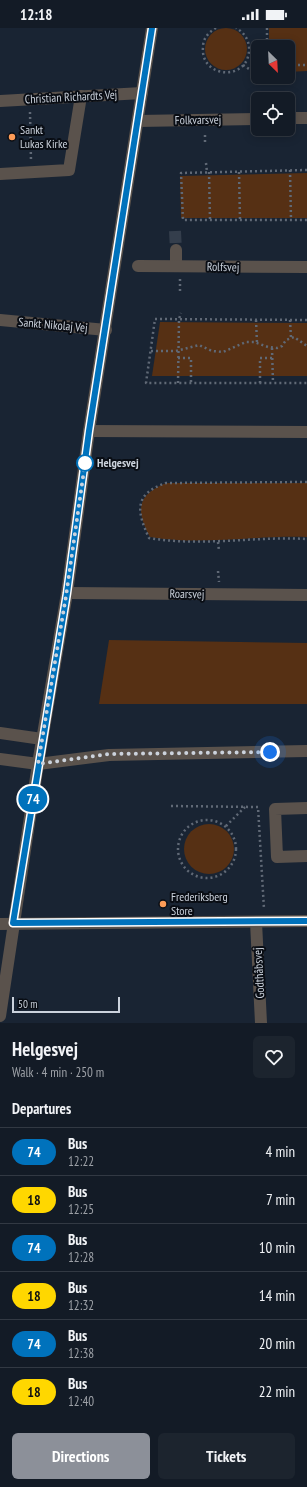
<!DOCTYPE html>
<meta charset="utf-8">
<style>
body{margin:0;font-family:"PT Sans Narrow",sans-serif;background:#1c242e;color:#f1f3f6;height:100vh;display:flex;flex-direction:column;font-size:15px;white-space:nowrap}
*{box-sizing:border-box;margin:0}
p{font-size:13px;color:#9da1a7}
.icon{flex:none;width:22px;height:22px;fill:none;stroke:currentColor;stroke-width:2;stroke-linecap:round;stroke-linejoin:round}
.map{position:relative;height:995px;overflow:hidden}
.details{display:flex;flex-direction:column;background:#131b26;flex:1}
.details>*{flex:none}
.badge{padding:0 8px;border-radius:13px;font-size:14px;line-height:26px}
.needle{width:26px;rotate:156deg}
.fabs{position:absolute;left:251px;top:12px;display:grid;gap:8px}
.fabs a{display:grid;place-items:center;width:44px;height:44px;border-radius:6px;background:#131b26;box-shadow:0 2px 10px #0003,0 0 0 1px #323943;font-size:20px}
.scale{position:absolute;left:12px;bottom:10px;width:108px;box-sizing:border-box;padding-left:4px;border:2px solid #cbd2dc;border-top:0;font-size:11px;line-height:14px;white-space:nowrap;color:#cbd2dc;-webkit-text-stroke:3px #090d14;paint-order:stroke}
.you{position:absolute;width:20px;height:20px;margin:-10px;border:3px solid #fff;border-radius:50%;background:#1a73e8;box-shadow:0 0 0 6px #1a73e833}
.map>.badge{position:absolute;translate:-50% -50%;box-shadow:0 0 0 2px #fff}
h2{padding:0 12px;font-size:15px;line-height:36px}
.round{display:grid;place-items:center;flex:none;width:42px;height:42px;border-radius:6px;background:#1c242e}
.headline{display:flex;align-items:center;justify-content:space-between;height:68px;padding:0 12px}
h1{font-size:19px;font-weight:700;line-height:30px}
.action{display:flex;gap:8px;margin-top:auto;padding:8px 12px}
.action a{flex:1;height:46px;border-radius:6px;background:#8c9099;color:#fff;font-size:16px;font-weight:700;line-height:46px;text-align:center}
.action a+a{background:#1c242e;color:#f1f3f6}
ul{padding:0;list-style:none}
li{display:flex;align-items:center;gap:12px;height:48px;padding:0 12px;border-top:1px solid #323943}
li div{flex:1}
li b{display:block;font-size:15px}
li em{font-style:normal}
li .badge{min-width:44px;font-weight:700;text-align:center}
.status{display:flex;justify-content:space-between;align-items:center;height:28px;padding:0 20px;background:#131b26;direction:ltr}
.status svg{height:11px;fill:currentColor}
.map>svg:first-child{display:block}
.green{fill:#563014}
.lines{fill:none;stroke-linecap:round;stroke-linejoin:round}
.minor-tunnel{stroke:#343e4c;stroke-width:12;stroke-dasharray:12 6;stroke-linecap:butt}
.path{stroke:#606976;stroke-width:2.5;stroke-dasharray:2 3;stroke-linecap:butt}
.minor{stroke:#5a524c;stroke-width:12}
.line-casing{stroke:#fff;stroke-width:9}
.line{stroke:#0072bc;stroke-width:6}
.walk{stroke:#cbd2dc;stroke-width:4;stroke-dasharray:0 7.2}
.poi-dot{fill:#fe9c57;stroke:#090d14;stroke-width:1.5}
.stop-dot{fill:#fff;stroke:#0072bc;stroke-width:2}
.labels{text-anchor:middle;stroke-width:4;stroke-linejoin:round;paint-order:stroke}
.street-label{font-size:12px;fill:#cbd2dc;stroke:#090d14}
.poi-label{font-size:12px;fill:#cbd2dc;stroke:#090d14;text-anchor:start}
.stop-label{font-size:12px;font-weight:bold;fill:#cbd2dc;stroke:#090d14;text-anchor:start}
</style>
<div class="status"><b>12:18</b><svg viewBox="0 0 49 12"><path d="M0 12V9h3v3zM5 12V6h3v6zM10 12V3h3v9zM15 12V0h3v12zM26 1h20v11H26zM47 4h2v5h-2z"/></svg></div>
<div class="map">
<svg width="307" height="995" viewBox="0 0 307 995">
<rect width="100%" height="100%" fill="#192433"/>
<g class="green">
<polygon points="269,0 307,0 307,43 288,44 288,19 269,19"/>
<circle cx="226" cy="21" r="21"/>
<polygon points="307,145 307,190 181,190 180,148"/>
<polygon points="160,294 307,295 307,348 152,348"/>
<path d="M 166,455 L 307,455 L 307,509 C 254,507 202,518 150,509 C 136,483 136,467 166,455 Z"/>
<polygon points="109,612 307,615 307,676 99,676"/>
<circle cx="209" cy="821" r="25"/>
</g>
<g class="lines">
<polyline class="minor-tunnel" points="175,203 176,222"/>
<g class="path">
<path d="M 216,0 C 209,4 203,10 203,19 C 200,50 247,54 249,23 C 250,13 244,4 236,0"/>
<polyline points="267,0 267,19"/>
<polyline points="243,37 249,41 258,41"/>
<polyline points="288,37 307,37"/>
<polyline points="30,84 31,133"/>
<polyline points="205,114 205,104"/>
<polyline points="206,135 207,144"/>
<polyline points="290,142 291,192"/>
<polyline points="307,142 181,145 183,192 307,192"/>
<polyline points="209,144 210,192"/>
<polyline points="239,144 240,192"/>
<polyline points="180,251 180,263"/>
<polyline points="256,292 257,315"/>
<polyline points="290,292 291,310"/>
<polyline points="307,292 155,291 146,355 307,355"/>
<polyline points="272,320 273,355"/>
<polyline points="151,323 176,323 199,317 212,323 223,324 246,314 254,314 268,319 277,320 282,318 286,312 294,309 307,318"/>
<polyline points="178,330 191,330 191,355"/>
<polyline points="178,355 179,291 181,285"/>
<polyline points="260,355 260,330 272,330"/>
<path d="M 307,454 L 166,455 C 133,466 137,484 149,510 C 202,519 254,508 307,511"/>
<polyline points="218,514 219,523"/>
<polyline points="218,543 219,554"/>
<polyline points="171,778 258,779 264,881"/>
<circle cx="207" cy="821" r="29"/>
<polyline points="226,798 245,779"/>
</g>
<g class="minor">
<polyline points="0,73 142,65"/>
<polyline points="288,90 307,90"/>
<polyline points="138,93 258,91"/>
<polyline points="0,146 69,142 81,68"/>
<polyline points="176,222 176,238"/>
<polyline points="138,238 307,239"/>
<polyline points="0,292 106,302"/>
<polyline points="89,403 307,404"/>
<polyline points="67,565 307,567"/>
<polyline points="0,705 42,711"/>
<polyline points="0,731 38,736 109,727 307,723"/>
<polyline points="307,780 275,781 277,829 307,828"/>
<polyline points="256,894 261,995"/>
<polyline points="0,896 307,893"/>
<polyline points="0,988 38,736 67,565 89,403 152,0"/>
</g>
</g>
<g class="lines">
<defs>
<polyline id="line" points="152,0 89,403 67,565 13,895 307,893"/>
</defs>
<use href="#line" class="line-casing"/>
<use href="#line" class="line"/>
<polyline class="walk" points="85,435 66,568 38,736 109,726 270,724"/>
</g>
<g class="poi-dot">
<circle cx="12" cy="109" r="4"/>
<circle cx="163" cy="876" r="4"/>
</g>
<circle class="stop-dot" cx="85" cy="435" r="8"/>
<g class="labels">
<g class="street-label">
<text transform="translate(71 69) rotate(-3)" y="4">Christian Richardts Vej</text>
<text transform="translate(198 92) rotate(-1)" y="4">Folkvarsvej</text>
<text transform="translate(223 239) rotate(1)" y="4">Rolfsvej</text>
<text transform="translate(53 297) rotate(5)" y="4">Sankt Nikolaj Vej</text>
<text transform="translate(187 566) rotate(1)" y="4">Roarsvej</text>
<text transform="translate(259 945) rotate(-93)" y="4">Godthåbsvej</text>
</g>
<g class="poi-label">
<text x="20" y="106">Sankt<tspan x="20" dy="14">Lukas Kirke</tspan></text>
<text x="171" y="873">Frederiksberg<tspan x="171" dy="14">Store</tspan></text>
</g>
<g class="stop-label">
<text x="97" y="439">Helgesvej</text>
</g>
</g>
</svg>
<div class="fabs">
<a><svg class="needle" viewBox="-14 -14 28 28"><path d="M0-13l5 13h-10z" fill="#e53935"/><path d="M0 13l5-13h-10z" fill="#9da1a7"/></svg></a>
<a><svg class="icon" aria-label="locate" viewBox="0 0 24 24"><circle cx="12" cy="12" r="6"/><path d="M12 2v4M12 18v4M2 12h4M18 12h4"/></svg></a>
</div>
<div class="scale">50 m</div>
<div class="you" style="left:270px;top:724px"></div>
<b class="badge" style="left:33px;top:771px;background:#0072bc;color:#fff">74</b>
</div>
<section class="details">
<div class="headline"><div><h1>Helgesvej</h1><p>Walk · 4 min · 250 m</p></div><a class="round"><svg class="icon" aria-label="heart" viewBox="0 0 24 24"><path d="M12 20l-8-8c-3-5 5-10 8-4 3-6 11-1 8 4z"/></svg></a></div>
<h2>Departures</h2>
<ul>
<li><span class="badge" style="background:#0072bc;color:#fff">74</span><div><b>Bus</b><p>12:22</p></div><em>4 min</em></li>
<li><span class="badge" style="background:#ffd700;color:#111">18</span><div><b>Bus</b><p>12:25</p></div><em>7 min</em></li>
<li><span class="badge" style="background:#0072bc;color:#fff">74</span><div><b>Bus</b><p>12:28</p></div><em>10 min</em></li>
<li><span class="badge" style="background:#ffd700;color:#111">18</span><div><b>Bus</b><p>12:32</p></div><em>14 min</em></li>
<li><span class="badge" style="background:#0072bc;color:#fff">74</span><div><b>Bus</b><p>12:38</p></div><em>20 min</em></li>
<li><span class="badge" style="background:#ffd700;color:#111">18</span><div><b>Bus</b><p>12:40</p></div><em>22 min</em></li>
</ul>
<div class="action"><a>Directions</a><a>Tickets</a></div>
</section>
